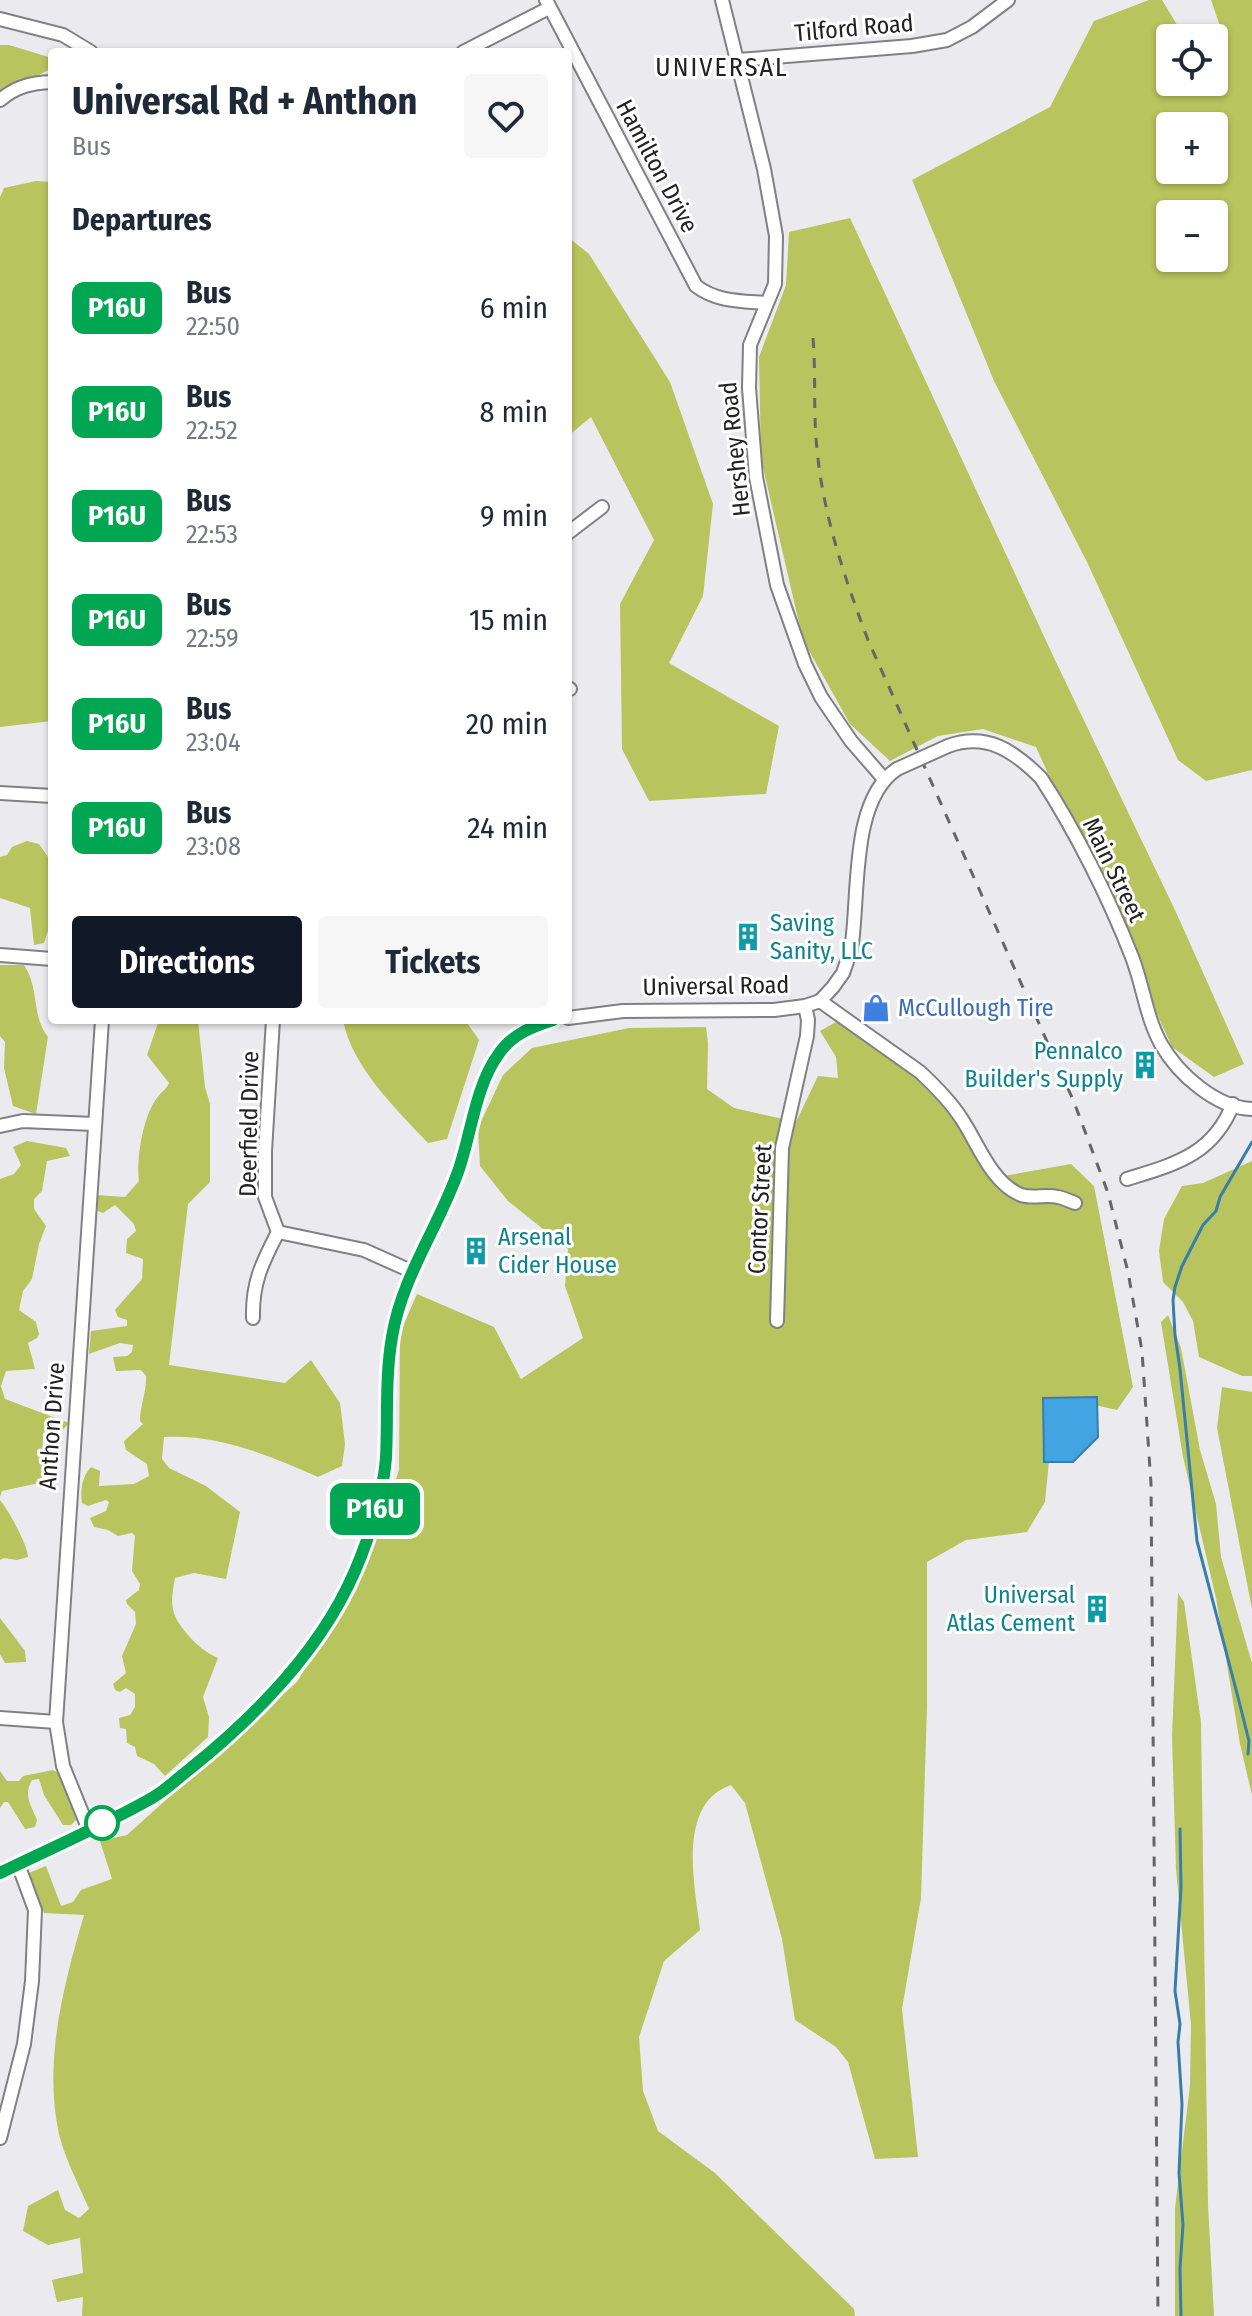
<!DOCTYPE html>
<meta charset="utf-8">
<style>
body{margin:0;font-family:"Fira Sans Condensed",sans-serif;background:#f6f6f7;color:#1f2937;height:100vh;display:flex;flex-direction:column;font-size:30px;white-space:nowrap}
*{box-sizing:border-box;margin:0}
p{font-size:26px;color:#747a83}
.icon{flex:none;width:44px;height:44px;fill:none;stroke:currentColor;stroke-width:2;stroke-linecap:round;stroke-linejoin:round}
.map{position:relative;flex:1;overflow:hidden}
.drawer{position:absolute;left:48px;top:48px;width:524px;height:976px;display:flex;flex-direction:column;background:#fff;border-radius:8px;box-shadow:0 2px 6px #0004}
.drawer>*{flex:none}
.badge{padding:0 16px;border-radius:12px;font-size:28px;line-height:52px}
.buttons{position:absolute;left:1156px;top:24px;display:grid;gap:16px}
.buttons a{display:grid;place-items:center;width:72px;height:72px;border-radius:8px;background:#fff;box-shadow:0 2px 6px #0004;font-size:40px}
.map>.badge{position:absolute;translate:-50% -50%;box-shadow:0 0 0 4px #fff}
h2{padding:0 24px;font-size:30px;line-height:72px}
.round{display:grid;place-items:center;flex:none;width:84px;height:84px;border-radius:8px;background:#f6f6f7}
.summary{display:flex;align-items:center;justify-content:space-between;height:136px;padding:0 24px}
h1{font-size:38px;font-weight:700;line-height:60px}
.action{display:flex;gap:16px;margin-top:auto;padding:16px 24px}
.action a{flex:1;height:92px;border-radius:8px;background:#111827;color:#fff;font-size:32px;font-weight:700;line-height:92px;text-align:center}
.action a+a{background:#f6f6f7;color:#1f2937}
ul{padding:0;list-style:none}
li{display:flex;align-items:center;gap:24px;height:104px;padding:0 24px}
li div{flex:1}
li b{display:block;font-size:30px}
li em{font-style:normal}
li .badge{min-width:88px;font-weight:700;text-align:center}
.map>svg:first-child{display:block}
.forest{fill:#b8c45d;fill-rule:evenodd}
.water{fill:#43a4e3;stroke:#397da9;stroke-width:2}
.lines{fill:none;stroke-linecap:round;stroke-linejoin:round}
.stream{stroke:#397da9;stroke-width:3}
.minor-casing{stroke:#808184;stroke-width:16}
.minor{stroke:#fff;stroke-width:12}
.rail{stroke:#666668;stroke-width:3;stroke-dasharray:10 10;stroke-linecap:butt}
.minor-bridge-casing{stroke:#808184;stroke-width:16;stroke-linecap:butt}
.minor-bridge{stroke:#fff;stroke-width:12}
.line-casing{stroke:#fff;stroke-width:18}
.line{stroke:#00a651;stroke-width:12}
.stop-dot{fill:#fff;stroke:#00a651;stroke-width:4}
.labels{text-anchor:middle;stroke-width:6;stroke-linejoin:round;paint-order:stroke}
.street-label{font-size:24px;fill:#222223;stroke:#fff}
.culture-label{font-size:24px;fill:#0d838f;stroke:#fff;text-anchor:start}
.shop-label{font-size:24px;fill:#366cbe;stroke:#fff;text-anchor:start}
.neighbourhood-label{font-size:26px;letter-spacing:2px;fill:#222223;stroke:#fff}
</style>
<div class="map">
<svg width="1252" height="2316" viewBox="0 0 1252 2316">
<rect width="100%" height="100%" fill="#ebebef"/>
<g class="forest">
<path d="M 1149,0 L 1162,0 L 1185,38 L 1170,38 L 1170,82 L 1214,82 L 1214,38 L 1208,38 L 1221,29 L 1211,0 L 1252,0 L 1252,770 L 1206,781 L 1178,760 L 1087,562 L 994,381 L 912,180 L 1050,107 L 1094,21 ZM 1170,126 L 1214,126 L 1214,170 L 1170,170 ZM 1170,214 L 1214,214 L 1214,258 L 1170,258 Z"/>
<polygon points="0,45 9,45 52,58 52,68 0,96"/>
<polygon points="36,181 52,182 52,721 0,727 0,197 4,188"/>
<polygon points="850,218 1055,660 1175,910 1244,1064 1214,1077 1172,1047 1036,747 983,729 938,736 890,761 850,724 803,640 761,459 759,357 786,285 789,232"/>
<polygon points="568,237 589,254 670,382 713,504 703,596 669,663 779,726 766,794 649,801 622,749 620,604 654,540 591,417 568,436"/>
<polygon points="27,841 39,844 48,857 52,856 52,871 49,873 52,877 52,918 44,943 34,945 30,908 0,898 0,857 7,855 12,847"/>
<path d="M 0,965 L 24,965 C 40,989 31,1016 48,1037 L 36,1114 L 13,1106 L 4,1068 L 5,1042 L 0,1036 Z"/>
<path d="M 159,1020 L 198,1020 L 205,1087 L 210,1104 L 210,1182 L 188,1204 L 169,1365 L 285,1383 L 311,1360 L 340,1403 L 345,1444 L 342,1466 L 318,1477 C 268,1455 219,1434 164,1437 L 162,1459 L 169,1468 L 206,1486 L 240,1512 L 226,1579 L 194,1573 L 175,1578 C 170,1605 170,1614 188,1635 C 198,1646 205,1652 218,1658 L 203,1697 L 209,1717 L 208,1737 L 165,1776 L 154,1764 L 137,1756 L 135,1747 L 127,1743 L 126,1729 L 120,1728 L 119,1718 L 130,1715 L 135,1707 L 135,1694 L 126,1688 L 120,1692 L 115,1690 L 113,1684 L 126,1673 L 122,1656 L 136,1624 L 135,1612 L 127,1604 L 126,1600 L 139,1590 L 140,1584 L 132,1571 L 135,1536 L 132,1533 L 118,1536 L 108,1530 L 94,1527 L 90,1518 L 106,1511 L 109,1502 L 106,1500 L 88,1506 L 82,1503 C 80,1490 82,1477 91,1467 L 100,1471 L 99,1486 L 134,1484 L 149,1476 L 147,1464 L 126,1450 L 124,1441 L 143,1424 L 140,1421 C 140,1406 147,1389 146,1376 L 141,1370 L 116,1371 L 113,1357 L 127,1356 L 132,1352 L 133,1345 L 120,1343 L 89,1354 L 91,1331 L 127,1326 L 127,1320 L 118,1317 L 115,1310 L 142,1279 L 143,1259 L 126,1253 L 127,1239 L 136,1231 L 134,1224 L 115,1205 L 103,1213 L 95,1210 L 97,1195 L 125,1197 L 139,1181 C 136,1159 143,1116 157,1098 C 161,1092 166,1090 169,1083 L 147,1055 Z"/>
<path d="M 343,1020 L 465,1020 L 479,1040 L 447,1139 L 428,1143 C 396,1109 352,1067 343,1020 Z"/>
<path d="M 836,1022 L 945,1090 L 998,1177 L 1071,1164 L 1094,1186 L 1133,1387 L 1117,1410 L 1077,1401 L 1054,1409 L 1045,1502 L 1027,1532 L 966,1540 L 927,1562 L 927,1707 L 921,1898 L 902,2009 L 918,2157 L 875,2159 L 848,2062 L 836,2047 L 795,2020 L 782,1939 L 745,1803 L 731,1785 C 676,1804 695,1886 700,1930 L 664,1961 L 639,2037 L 643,2091 L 658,2131 L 715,2173 L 854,2309 L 855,2316 L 82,2316 L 83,2297 L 57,2302 L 52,2280 L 83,2273 L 80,2238 L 48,2245 L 23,2231 L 28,2206 L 58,2190 L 65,2210 L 79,2218 L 89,2209 C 79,2185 65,2159 59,2134 C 43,2061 64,1984 84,1915 L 44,1913 L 29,1873 L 46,1866 L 61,1906 L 73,1902 L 81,1890 L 112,1879 L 100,1841 L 127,1835 L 297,1682 L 367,1565 L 399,1470 L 400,1333 L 417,1294 L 494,1327 L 521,1379 L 583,1338 L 565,1286 L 568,1249 L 508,1201 L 480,1166 L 478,1128 L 503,1075 L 532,1048 L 629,1028 L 706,1027 L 708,1043 L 707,1089 L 734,1108 L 796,1122 L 818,1076 L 838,1078 L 836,1057 L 820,1031 Z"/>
<polygon points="27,1141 66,1148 70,1156 47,1161 42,1191 34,1199 34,1209 46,1226 39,1244 32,1279 23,1291 19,1310 36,1322 39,1334 37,1338 28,1343 35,1369 6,1371 1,1386 5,1399 69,1423 60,1433 48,1431 43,1433 42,1466 45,1478 39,1483 2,1491 0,1497 0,1179 14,1174 21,1165 13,1147"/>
<polygon points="1252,1161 1252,1376 1242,1376 1199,1357 1193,1321 1183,1302 1163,1282 1159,1251 1164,1219 1182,1186 1203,1183"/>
<polygon points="1168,1315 1181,1348 1200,1450 1216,1504 1221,1557 1252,1663 1252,1795 1240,1744 1216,1598 1183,1457 1161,1322"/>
<polygon points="1222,1387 1252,1392 1252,1609 1217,1428"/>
<path d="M 0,1500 C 8,1509 28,1546 28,1557 L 17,1560 L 4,1558 L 0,1560 Z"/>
<polygon points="1178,1593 1184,1602 1201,1722 1208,2205 1214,2316 1175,2316 1175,2208 1190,2085 1191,2025 1176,1869 1172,1736"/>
<polygon points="0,1618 25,1651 26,1662 5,1663 0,1654"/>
<path d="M 53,1770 L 62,1775 L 76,1820 L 71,1825 L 63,1825 L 44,1795 L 39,1779 L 32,1780 C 23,1795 31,1805 37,1820 L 35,1827 L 25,1829 L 8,1802 L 4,1802 L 0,1808 L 0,1771 L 7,1781 L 19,1781 L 23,1776 Z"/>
</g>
<polygon class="water" points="1097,1397 1098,1437 1073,1462 1044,1462 1043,1398"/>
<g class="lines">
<g class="stream">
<polyline points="1248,1754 1249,1741 1239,1701 1197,1541 1180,1369 1175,1335 1173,1300 1175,1287 1182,1266 1203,1225 1216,1211 1220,1197 1252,1142"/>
<polyline points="1180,1829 1181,1887 1175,1991 1180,2024 1178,2042 1182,2104 1179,2173 1183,2225 1180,2268 1181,2316"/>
</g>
<defs>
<g id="minor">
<path d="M 546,0 L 696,286 C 717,302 741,301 766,303"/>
<polyline points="722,0 764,169 776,236 775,284 750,345 749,388 756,477 777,585 805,664 821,697 851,741 884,779"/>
<polyline points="0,19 63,35 91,52"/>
<polyline points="463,52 549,8"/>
<polyline points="738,60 912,46 947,40 972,27 1008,0"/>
<path d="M 0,100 C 17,86 31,83 52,82"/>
<polyline points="568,533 602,507"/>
<polyline points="568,688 570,689"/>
<path d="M 948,746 C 987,732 1014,751 1041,778 C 1075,830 1109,898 1132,957 C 1143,985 1146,1017 1161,1044 C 1178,1074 1216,1108 1252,1109"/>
<polyline points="0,793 52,796"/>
<polyline points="0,955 52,959"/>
<path d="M 820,1001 L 920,1072 C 935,1086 950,1101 961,1118 C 978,1143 991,1183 1021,1195 C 1034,1199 1045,1194 1058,1197 C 1063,1198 1070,1201 1075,1203"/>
<path d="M 568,1018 L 623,1011 L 774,1010 L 805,1006 L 820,1001 L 833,987 L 843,973 L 851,950 C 860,898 849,801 897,769"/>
<polyline points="273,1020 265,1151 265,1197 278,1232"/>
<polyline points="0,1126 23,1121 94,1124"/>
<path d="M 1127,1179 C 1175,1164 1213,1155 1233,1104"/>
<polyline points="278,1232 364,1250 411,1271"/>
<path d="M 253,1318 C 252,1283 262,1263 278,1232"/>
<polyline points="777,1321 782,1148 807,1036 808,1020 805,1006"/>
<polyline points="0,1718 56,1722"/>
<polyline points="89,1830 63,1766 56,1722 102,1020"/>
<path d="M 0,1873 C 51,1847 103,1826 152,1798 C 166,1790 178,1778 191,1768 C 253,1718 312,1658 348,1586 C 365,1551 383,1498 386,1459 C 388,1418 385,1377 392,1337 C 403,1276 439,1227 459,1169 C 472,1133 475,1087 498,1055 C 511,1035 531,1027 553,1020"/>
<polyline points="0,2138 24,2044 32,1981 35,1910 18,1864"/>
</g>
</defs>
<use href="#minor" class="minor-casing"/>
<use href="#minor" class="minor"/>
<path class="rail" d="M 813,338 C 816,375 813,412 817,449 C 823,515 845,579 868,640 L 1074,1102 L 1108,1193 L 1128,1272 L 1142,1351 L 1151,1484 L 1158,2316"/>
<defs>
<polyline id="minor-bridge" points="897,769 948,746"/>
</defs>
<use href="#minor-bridge" class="minor-bridge-casing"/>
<use href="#minor-bridge" class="minor-bridge"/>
</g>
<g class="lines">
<defs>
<path id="line" d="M 0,1873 C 51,1848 103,1826 152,1798 C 166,1790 178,1778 191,1768 C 253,1718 313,1658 348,1586 C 365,1551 383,1498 386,1458 C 388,1418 385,1377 392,1337 C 402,1276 439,1227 459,1169 C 471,1134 476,1085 498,1055 C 511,1035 531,1027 553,1020"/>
</defs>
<use href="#line" class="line-casing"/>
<use href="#line" class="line"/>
</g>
<defs>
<symbol id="building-bare" viewBox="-9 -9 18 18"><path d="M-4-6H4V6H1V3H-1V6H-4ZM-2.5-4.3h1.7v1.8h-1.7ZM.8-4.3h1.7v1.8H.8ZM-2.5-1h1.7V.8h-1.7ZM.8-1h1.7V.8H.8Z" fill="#0f9aa8" stroke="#fff" stroke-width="2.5" paint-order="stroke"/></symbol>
<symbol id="shop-bare" viewBox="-9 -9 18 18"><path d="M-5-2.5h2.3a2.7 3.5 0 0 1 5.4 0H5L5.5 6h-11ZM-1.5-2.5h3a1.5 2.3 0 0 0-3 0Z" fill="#3f7fe0" stroke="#fff" stroke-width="2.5" paint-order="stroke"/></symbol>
</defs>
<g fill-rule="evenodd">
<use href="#building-bare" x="728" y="917" width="40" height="40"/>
<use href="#shop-bare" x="856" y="988" width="40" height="40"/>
<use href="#building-bare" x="1125" y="1045" width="40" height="40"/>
<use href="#building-bare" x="456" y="1231" width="40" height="40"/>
<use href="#building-bare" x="1077" y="1589" width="40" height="40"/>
</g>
<circle class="stop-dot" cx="102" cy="1823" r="16"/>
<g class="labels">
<g class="street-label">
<text transform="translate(854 28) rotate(-5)" y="8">Tilford Road</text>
<text transform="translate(657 166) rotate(62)" y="8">Hamilton Drive</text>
<text transform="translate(735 449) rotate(-96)" y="8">Hershey Road</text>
<text transform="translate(1114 870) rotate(64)" y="8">Main Street</text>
<text transform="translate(716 986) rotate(-1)" y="8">Universal Road</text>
<text transform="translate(249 1124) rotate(-89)" y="8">Deerfield Drive</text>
<text transform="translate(760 1209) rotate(-87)" y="8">Contor Street</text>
<text transform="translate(52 1426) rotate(-86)" y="8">Anthon Drive</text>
</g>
<g class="culture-label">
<text x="770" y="931">Saving<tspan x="770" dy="28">Sanity, LLC</tspan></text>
<text x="1123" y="1059" text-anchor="end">Pennalco<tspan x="1123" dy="28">Builder's Supply</tspan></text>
<text x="498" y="1245">Arsenal<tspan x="498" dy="28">Cider House</tspan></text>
<text x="1075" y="1603" text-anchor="end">Universal<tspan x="1075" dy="28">Atlas Cement</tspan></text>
</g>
<g class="shop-label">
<text x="898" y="1016">McCullough Tire</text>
</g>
<g class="neighbourhood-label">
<text x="722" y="76">UNIVERSAL</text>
</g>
</g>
</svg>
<div class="buttons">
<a><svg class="icon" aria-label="locate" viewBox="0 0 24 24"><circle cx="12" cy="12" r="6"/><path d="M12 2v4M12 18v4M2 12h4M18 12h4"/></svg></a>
<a>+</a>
<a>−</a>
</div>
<b class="badge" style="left:375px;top:1509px;background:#00a651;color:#fff">P16U</b>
<section class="drawer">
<div class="summary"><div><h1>Universal Rd + Anthon</h1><p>Bus</p></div><a class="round"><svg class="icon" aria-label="heart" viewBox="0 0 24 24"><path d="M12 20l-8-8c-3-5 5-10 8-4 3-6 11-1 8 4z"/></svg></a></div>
<h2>Departures</h2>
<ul>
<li><span class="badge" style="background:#00a651;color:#fff">P16U</span><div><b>Bus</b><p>22:50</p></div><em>6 min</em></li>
<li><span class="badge" style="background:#00a651;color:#fff">P16U</span><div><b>Bus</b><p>22:52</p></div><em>8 min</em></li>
<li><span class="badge" style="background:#00a651;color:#fff">P16U</span><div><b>Bus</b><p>22:53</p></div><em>9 min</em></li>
<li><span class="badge" style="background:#00a651;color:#fff">P16U</span><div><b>Bus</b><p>22:59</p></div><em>15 min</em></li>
<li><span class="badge" style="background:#00a651;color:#fff">P16U</span><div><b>Bus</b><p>23:04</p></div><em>20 min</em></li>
<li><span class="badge" style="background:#00a651;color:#fff">P16U</span><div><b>Bus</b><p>23:08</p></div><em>24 min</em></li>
</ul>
<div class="action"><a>Directions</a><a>Tickets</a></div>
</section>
</div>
